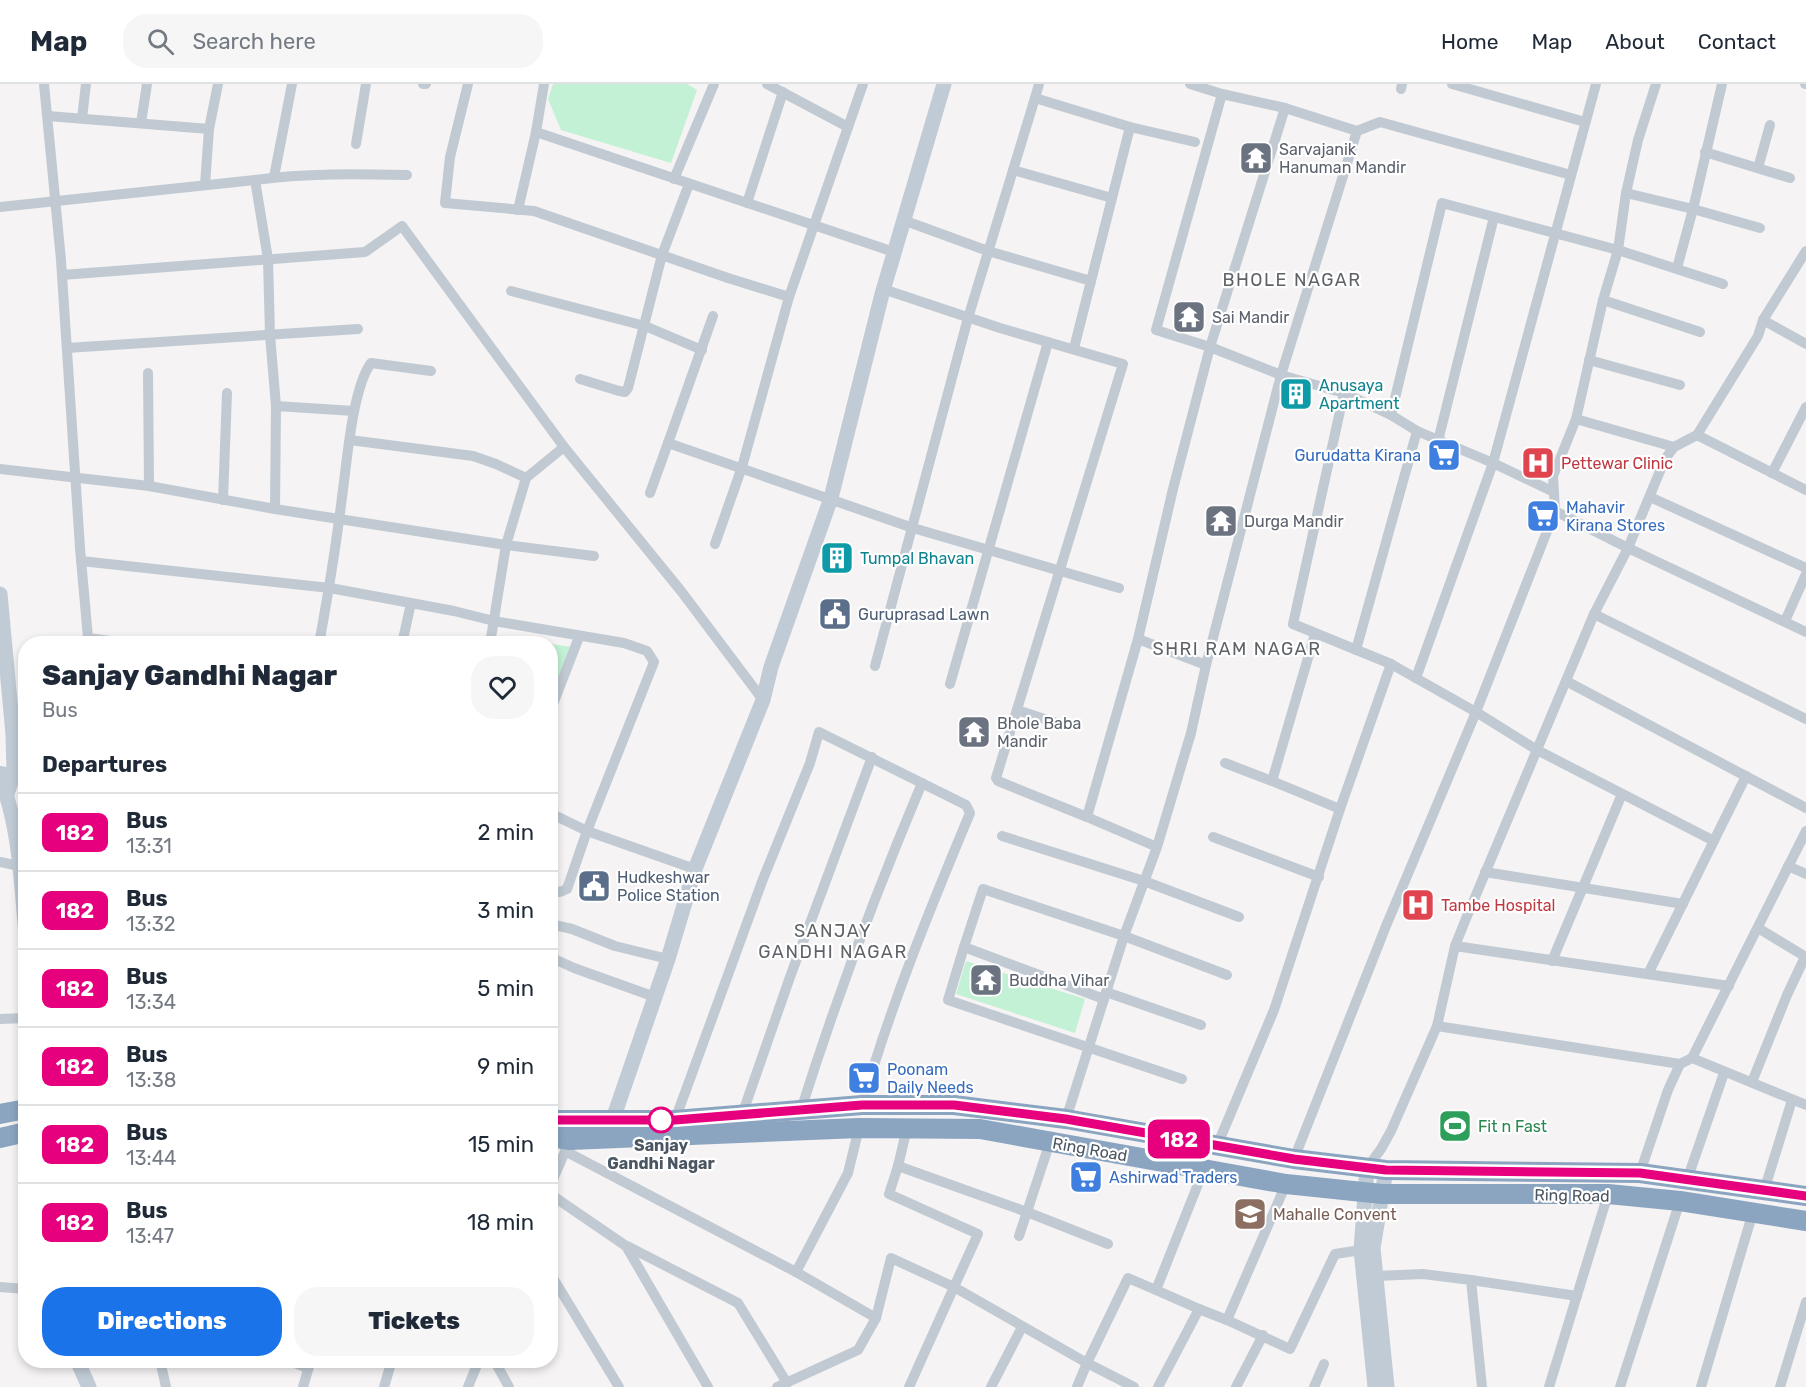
<!DOCTYPE html>
<style>
body{margin:0;font-family:Rubik,sans-serif;background:#f6f6f7;color:#1f2937;height:100vh;display:flex;flex-direction:column;font-size:22px;white-space:nowrap}
*{box-sizing:border-box;margin:0}
p{font-size:20px;color:#747a83}
.icon{flex:none;width:33px;height:33px;fill:none;stroke:currentColor;stroke-width:2;stroke-linecap:round;stroke-linejoin:round}
.map{position:relative;flex:1;overflow:hidden}
.details{position:absolute;left:18px;top:552px;width:540px;height:732px;display:flex;flex-direction:column;background:#fff;border-radius:24px;box-shadow:0 3px 9px #0003}
.details>*{flex:none}
.badge{padding:0 12px;border-radius:9px;font-size:21px;line-height:39px}
.map>.badge{position:absolute;translate:-50% -50%;box-shadow:0 0 0 3px #fff}
h2{padding:0 24px;font-size:22px;line-height:54px}
.round{display:grid;place-items:center;flex:none;width:63px;height:63px;border-radius:24px;background:#f6f6f7}
.overview{display:flex;align-items:center;justify-content:space-between;height:102px;padding:0 24px}
h1{font-size:28px;font-weight:800;line-height:45px}
.button{display:flex;gap:12px;margin-top:auto;padding:12px 24px}
.button a{flex:1;height:69px;border-radius:24px;background:#1a73e8;color:#fff;font-size:24px;font-weight:800;line-height:69px;text-align:center}
.button a+a{background:#f6f6f7;color:#1f2937}
ul{padding:0;list-style:none}
li{display:flex;align-items:center;gap:18px;height:78px;padding:0 24px;border-top:2px solid #e0e1e3}
li div{flex:1}
li b{display:block;font-size:22px}
li em{font-style:normal}
li .badge{min-width:66px;font-weight:700;text-align:center}
header{display:flex;align-items:center;gap:36px;box-sizing:border-box;height:84px;padding:0 30px;background:#fff;border-bottom:2px solid #e0e1e3}
header strong{font-size:28px}
nav{display:flex;gap:33px;margin-inline-start:auto;font-size:21px}
.search{width:420px;height:54px;background:#f6f6f7;display:flex;align-items:center;gap:15px;box-sizing:border-box;padding:0 21px;border-radius:24px;color:#747a83;font-size:22px}
.map>svg:first-child{display:block}
.green{fill:#c3f1d5}
.lines{fill:none;stroke-linecap:round;stroke-linejoin:round}
.street{stroke:#c1cad2;stroke-width:10}
.secondary{stroke:#c1cbd6;stroke-width:15}
.highway{stroke:#8ba5c1;stroke-width:20}
.line-casing{stroke:#fff;stroke-width:14}
.line{stroke:#e6007e;stroke-width:9}
.stop-dot{fill:#fff;stroke:#e6007e;stroke-width:3}
.labels{text-anchor:middle;stroke-width:4.5;stroke-linejoin:round;paint-order:stroke}
.worship-label{font-size:16px;fill:#5b616d;stroke:#fff;text-anchor:start}
.culture-label{font-size:16px;fill:#0d838f;stroke:#fff;text-anchor:start}
.shop-label{font-size:16px;fill:#366cbe;stroke:#fff;text-anchor:start}
.health-label{font-size:16px;fill:#be3a42;stroke:#fff;text-anchor:start}
.service-label{font-size:16px;fill:#4e5e75;stroke:#fff;text-anchor:start}
.leisure-label{font-size:16px;fill:#27864d;stroke:#fff;text-anchor:start}
.stop-label{font-size:16px;font-weight:bold;fill:#4a5661;stroke:#fff}
.street-label{font-size:16px;fill:#4a5661;stroke:#fff}
.education-label{font-size:16px;fill:#785e54;stroke:#fff;text-anchor:start}
.neighbourhood-label{font-size:18px;letter-spacing:1.5px;fill:#5f6368;stroke:#fff}
</style>
<header>
<strong>Map</strong>
<div class="search"><svg class="icon" aria-label="search" viewBox="0 0 24 24"><circle cx="10" cy="10" r="6"/><path d="M15 15l6 6"/></svg>Search here</div>
<nav><a>Home</a><a>Map</a><a>About</a><a>Contact</a></nav>
</header>
<div class="map">
<svg width="1806" height="1303" viewBox="0 0 1806 1303">
<rect width="100%" height="100%" fill="#f5f3f3"/>
<g class="green">
<polygon points="553,0 687,0 697,6 671,79 561,46 548,15"/>
<polygon points="551,560 572,563 551,611"/>
<polygon points="966,877 1085,915 1075,949 956,910"/>
</g>
<g class="lines">
<g class="street">
<polyline points="44,0 61,176 80,464 88,554 133,560"/>
<polyline points="423,0 426,0"/>
<polyline points="468,0 450,73 445,119 534,127 728,194 789,213 742,383 715,460"/>
<polyline points="544,0 536,48 894,168"/>
<polyline points="767,0 848,43"/>
<polyline points="1190,0 1222,10 1285,24 1357,47 1380,38 1571,91"/>
<polyline points="1452,0 1585,38"/>
<polyline points="1805,0 1806,0"/>
<polyline points="1401,5 1402,0"/>
<polyline points="1222,10 1156,246 1210,263 1285,24"/>
<polyline points="1035,14 1039,0"/>
<polyline points="48,32 209,45"/>
<polyline points="82,34 86,0"/>
<polyline points="141,39 147,0"/>
<polyline points="1130,43 1195,58"/>
<polyline points="1357,47 1281,291 1344,309 1391,331 1442,119 1618,166 1723,200"/>
<polyline points="356,60 366,0"/>
<polyline points="1705,68 1790,94"/>
<polyline points="1758,84 1770,41"/>
<polyline points="1013,86 1112,114"/>
<polyline points="274,93 292,0"/>
<polyline points="674,95 714,0"/>
<path d="M 255,96 C 305,89 357,90 407,91"/>
<polyline points="205,101 209,45 218,0"/>
<polyline points="1626,109 1693,125 1760,144"/>
<polyline points="747,119 783,8"/>
<polyline points="0,123 255,96 268,175 270,251 276,322"/>
<polyline points="518,126 536,48"/>
<polyline points="1677,184 1693,125 1722,0"/>
<polyline points="62,191 365,168 402,142 564,363 681,507 763,616"/>
<polyline points="883,205 1000,244 1123,280 996,694 998,697 1087,733"/>
<polyline points="511,207 645,242 702,266"/>
<polyline points="789,213 863,0"/>
<polyline points="1603,216 1700,248"/>
<polyline points="713,232 668,359 913,444 1119,504"/>
<polyline points="1763,236 1806,167"/>
<polyline points="67,264 358,245"/>
<polyline points="1074,264 1091,197"/>
<polyline points="1589,276 1680,301"/>
<polyline points="148,289 149,402"/>
<polyline points="580,295 619,307 625,308 628,304 662,171 689,100"/>
<polyline points="1344,309 1293,540 1391,580"/>
<polyline points="1391,331 1417,347 1493,379 1554,408"/>
<polyline points="1576,335 1674,363"/>
<polyline points="1697,351 1806,406"/>
<polyline points="350,356 473,372 496,380 526,394"/>
<polyline points="1438,357 1494,133"/>
<polyline points="564,363 526,394 506,461 594,472"/>
<polyline points="0,385 149,402 275,425 506,461 490,560"/>
<polyline points="1772,389 1806,323"/>
<polyline points="650,409 668,359"/>
<polyline points="1650,413 1806,484"/>
<polyline points="223,416 227,309"/>
<polyline points="275,425 276,322 354,327"/>
<polyline points="1555,427 1553,392 1576,335 1603,216 1618,166 1626,109 1638,56 1656,0"/>
<polyline points="81,477 330,504 454,527 494,537 624,559 647,567 654,578 587,747 567,805 560,808 550,806"/>
<polyline points="1594,530 1806,635"/>
<polyline points="1785,537 1806,490"/>
<polyline points="1315,550 1272,697 1340,725"/>
<polyline points="1138,555 1206,581"/>
<path d="M 319,560 C 328,511 336,462 342,413 C 347,379 352,305 371,279 L 431,287"/>
<polyline points="402,560 411,519"/>
<polyline points="1356,566 1417,347"/>
<polyline points="875,582 968,234 1035,14 1130,43 1091,197 988,167 903,136"/>
<polyline points="1416,594 1493,379 1596,0"/>
<polyline points="1566,597 1806,724"/>
<polyline points="950,600 1048,258"/>
<polyline points="1017,626 1066,642"/>
<polyline points="550,628 579,553"/>
<polyline points="1225,679 1272,697"/>
<polyline points="0,687 26,692"/>
<polyline points="550,729 587,747 695,785"/>
<polyline points="1002,752 1144,797 1239,833"/>
<polyline points="1213,753 1319,793"/>
<polyline points="0,778 19,782"/>
<polyline points="1788,782 1806,790"/>
<polyline points="1485,788 1683,820"/>
<polyline points="550,840 572,845 615,862 668,875"/>
<polyline points="1758,844 1806,873"/>
<polyline points="1455,862 1729,902"/>
<polyline points="964,863 983,805 1124,852 1227,891"/>
<polyline points="550,873 574,884 655,913"/>
<polyline points="1552,877 1622,710"/>
<polyline points="1648,890 1746,692"/>
<polyline points="1106,908 1201,941"/>
<polyline points="1104,915 964,863 948,916 1182,995"/>
<polyline points="0,935 26,934"/>
<polyline points="1437,942 1680,980"/>
<polyline points="1692,974 1806,1021"/>
<polyline points="1752,998 1787,911 1805,873"/>
<path d="M 801,1026 C 836,915 877,806 922,699"/>
<polyline points="742,1031 790,893 872,673"/>
<polyline points="1066,1035 1124,852 1157,763 1191,649 1206,581 1281,291 1210,263 1173,405 1138,555 1087,733 1157,763"/>
<path d="M 675,1036 L 763,795 L 810,679 L 819,648 L 966,721 L 970,729 C 930,825 891,920 862,1021"/>
<polyline points="1217,1062 1274,926 1340,725 1391,580 1476,628 1537,666 1714,757"/>
<polyline points="565,1067 796,1188 876,1234 858,1266 777,1303"/>
<polyline points="1294,1075 1386,842 1476,628 1555,427 1628,464 1806,548"/>
<polyline points="898,1082 907,1044"/>
<polyline points="1367,1084 1381,1065 1391,1047 1437,942 1455,862 1465,837 1594,530 1628,464 1665,375 1674,363 1697,351 1758,252 1763,236 1806,260"/>
<polyline points="1640,1089 1668,1006 1680,980 1692,974 1806,747"/>
<polyline points="1687,1096 1724,989"/>
<polyline points="550,1102 568,1061"/>
<polyline points="1764,1107 1792,1016"/>
<polyline points="550,1110 626,1162 708,1303"/>
<polyline points="1019,1152 1050,1058"/>
<polyline points="627,1162 738,1219 787,1299"/>
<polyline points="796,1188 848,1089 859,1044"/>
<polyline points="550,1189 619,1303"/>
<polyline points="1376,1192 1423,1190 1471,1196 1482,1303"/>
<polyline points="1471,1196 1577,1212"/>
<polyline points="0,1203 26,1205"/>
<polyline points="1199,1225 1156,1206 1204,1085"/>
<polyline points="876,1234 891,1174 954,1203 978,1150 889,1110 898,1082 1027,1128 1108,1160"/>
<polyline points="1227,1236 1290,1265 1335,1170 1361,1166"/>
<polyline points="160,1276 166,1303"/>
<polyline points="287,1276 308,1284"/>
<polyline points="494,1276 509,1303"/>
<polyline points="303,1303 311,1276"/>
<polyline points="384,1303 392,1276"/>
<polyline points="468,1303 479,1276"/>
<polyline points="909,1303 954,1203 1087,1279 1128,1194 1156,1206"/>
<polyline points="991,1303 1022,1243"/>
<polyline points="1077,1303 1087,1279 1134,1303"/>
<polyline points="1158,1303 1199,1225 1227,1236 1286,1100"/>
<polyline points="1236,1303 1263,1251"/>
<polyline points="1314,1303 1324,1280"/>
<polyline points="1549,1303 1608,1110"/>
<polyline points="1620,1303 1680,1117"/>
<polyline points="1701,1303 1753,1128"/>
<polyline points="1780,1303 1806,1218"/>
</g>
<g class="secondary">
<polyline points="0,510 13,650 14,689 7,710"/>
<path d="M 0,694 C 20,742 21,799 26,851"/>
<polyline points="613,1035 668,875 695,785 763,616 771,583 831,414 882,210 944,0"/>
<polyline points="1367,1084 1361,1166 1375,1303"/>
<polyline points="1386,1086 1373,1164 1387,1303"/>
<polyline points="77,1276 89,1303"/>
</g>
<g class="highway">
<polyline points="0,1030 26,1025"/>
<polyline points="550,1036 675,1036 862,1021 954,1021 1066,1035 1294,1075 1386,1086 1640,1089 1806,1112"/>
<polyline points="550,1053 570,1056 859,1044 980,1045 1286,1100 1382,1110 1608,1110 1680,1117 1806,1137"/>
<polyline points="0,1054 26,1048"/>
</g>
</g>
<g class="lines">
<defs>
<polyline id="line" points="550,1036 675,1036 862,1021 954,1021 1066,1035 1294,1075 1386,1086 1640,1089 1806,1112"/>
</defs>
<use href="#line" class="line-casing"/>
<use href="#line" class="line"/>
</g>
<defs>
<symbol id="temple-square" viewBox="-11 -11 22 22"><rect x="-9" y="-9" width="18" height="18" rx="4" fill="#6b7280" stroke="#fff"/><path d="M0-6L5-2H3V0L6.5 2.5H4V6H1.5V3h-3V6H-4V2.5H-6.5L-3 0V-2H-5Z" fill="#fff"/></symbol>
<symbol id="building-square" viewBox="-11 -11 22 22"><rect x="-9" y="-9" width="18" height="18" rx="4" fill="#0f9aa8" stroke="#fff"/><path d="M-4-6H4V6H1V3H-1V6H-4ZM-2.5-4.3h1.7v1.8h-1.7ZM.8-4.3h1.7v1.8H.8ZM-2.5-1h1.7V.8h-1.7ZM.8-1h1.7V.8H.8Z" fill="#fff"/></symbol>
<symbol id="supermarket-square" viewBox="-11 -11 22 22"><rect x="-9" y="-9" width="18" height="18" rx="4" fill="#3f7fe0" stroke="#fff"/><path d="M-6-5.5h2.5l.6 2H6L4.5 2H-2.5L-4.4-4H-6ZM-1.5 3.2a1.3 1.3 0 1 0 .1 0ZM3 3.2a1.3 1.3 0 1 0 .1 0Z" fill="#fff"/></symbol>
<symbol id="hospital-square" viewBox="-11 -11 22 22"><rect x="-9" y="-9" width="18" height="18" rx="4" fill="#e0444e" stroke="#fff"/><path d="M-5-5h3v3.5h4V-5h3V5h-3V1.5h-4V5h-3Z" fill="#fff"/></symbol>
<symbol id="civic-square" viewBox="-11 -11 22 22"><rect x="-9" y="-9" width="18" height="18" rx="4" fill="#5c6f8a" stroke="#fff"/><path d="M-.6-6.5H3V-4.5H.6V-3L4-1V1h2V6H-6V1h2V-1L-.6-3ZM-1.2 2.5V6h2.4V2.5Z" fill="#fff"/></symbol>
<symbol id="stadium-square" viewBox="-11 -11 22 22"><rect x="-9" y="-9" width="18" height="18" rx="4" fill="#2e9e5b" stroke="#fff"/><path d="M0-5a6.5 5 0 1 0 0 10a6.5 5 0 1 0 0-10ZM-3.5-1.8h7v3.6h-7Z" fill="#fff"/></symbol>
<symbol id="school-square" viewBox="-11 -11 22 22"><rect x="-9" y="-9" width="18" height="18" rx="4" fill="#8d6e63" stroke="#fff"/><path d="M0-5L7-2L0 1L-7-2ZM-4 1L0 2.5L4 1V4Q0 6-4 4Z" fill="#fff"/></symbol>
</defs>
<g fill-rule="evenodd">
<use href="#temple-square" x="1237" y="55" width="38" height="38"/>
<use href="#temple-square" x="1170" y="214" width="38" height="38"/>
<use href="#building-square" x="1277" y="291" width="38" height="38"/>
<use href="#supermarket-square" x="1425" y="352" width="38" height="38"/>
<use href="#hospital-square" x="1519" y="360" width="38" height="38"/>
<use href="#supermarket-square" x="1524" y="413" width="38" height="38"/>
<use href="#temple-square" x="1202" y="418" width="38" height="38"/>
<use href="#building-square" x="818" y="455" width="38" height="38"/>
<use href="#civic-square" x="816" y="511" width="38" height="38"/>
<use href="#temple-square" x="955" y="629" width="38" height="38"/>
<use href="#civic-square" x="575" y="783" width="38" height="38"/>
<use href="#hospital-square" x="1399" y="802" width="38" height="38"/>
<use href="#temple-square" x="967" y="877" width="38" height="38"/>
<use href="#supermarket-square" x="845" y="975" width="38" height="38"/>
<use href="#stadium-square" x="1436" y="1023" width="38" height="38"/>
<use href="#supermarket-square" x="1067" y="1074" width="38" height="38"/>
<use href="#school-square" x="1231" y="1111" width="38" height="38"/>
</g>
<circle class="stop-dot" cx="661" cy="1036" r="12"/>
<g class="labels">
<g class="worship-label">
<text x="1279" y="71">Sarvajanik<tspan x="1279" dy="18">Hanuman Mandir</tspan></text>
<text x="1212" y="239">Sai Mandir</text>
<text x="1244" y="443">Durga Mandir</text>
<text x="997" y="645">Bhole Baba<tspan x="997" dy="18">Mandir</tspan></text>
<text x="1009" y="902">Buddha Vihar</text>
</g>
<g class="culture-label">
<text x="1319" y="307">Anusaya<tspan x="1319" dy="18">Apartment</tspan></text>
<text x="860" y="480">Tumpal Bhavan</text>
</g>
<g class="shop-label">
<text x="1421" y="377" text-anchor="end">Gurudatta Kirana</text>
<text x="1566" y="429">Mahavir<tspan x="1566" dy="18">Kirana Stores</tspan></text>
<text x="887" y="991">Poonam<tspan x="887" dy="18">Daily Needs</tspan></text>
<text x="1109" y="1099">Ashirwad Traders</text>
</g>
<g class="health-label">
<text x="1561" y="385">Pettewar Clinic</text>
<text x="1441" y="827">Tambe Hospital</text>
</g>
<g class="service-label">
<text x="858" y="536">Guruprasad Lawn</text>
<text x="617" y="799">Hudkeshwar<tspan x="617" dy="18">Police Station</tspan></text>
</g>
<g class="leisure-label">
<text x="1478" y="1048">Fit n Fast</text>
</g>
<g class="stop-label">
<text x="661" y="1067">Sanjay<tspan x="661" dy="18">Gandhi Nagar</tspan></text>
</g>
<g class="street-label">
<text transform="translate(1090 1065) rotate(10)" y="6">Ring Road</text>
<text transform="translate(1572 1111) rotate(1)" y="6">Ring Road</text>
</g>
<g class="education-label">
<text x="1273" y="1136">Mahalle Convent</text>
</g>
<g class="neighbourhood-label">
<text x="1292" y="202">BHOLE NAGAR</text>
<text x="1237" y="571">SHRI RAM NAGAR</text>
<text x="833" y="853">SANJAY<tspan x="833" dy="21">GANDHI NAGAR</tspan></text>
</g>
</g>
</svg>
<b class="badge" style="left:1179px;top:1055px;background:#e6007e;color:#fff">182</b>
<section class="details">
<div class="overview"><div><h1>Sanjay Gandhi Nagar</h1><p>Bus</p></div><a class="round"><svg class="icon" aria-label="heart" viewBox="0 0 24 24"><path d="M12 20l-8-8c-3-5 5-10 8-4 3-6 11-1 8 4z"/></svg></a></div>
<h2>Departures</h2>
<ul>
<li><span class="badge" style="background:#e6007e;color:#fff">182</span><div><b>Bus</b><p>13:31</p></div><em>2 min</em></li>
<li><span class="badge" style="background:#e6007e;color:#fff">182</span><div><b>Bus</b><p>13:32</p></div><em>3 min</em></li>
<li><span class="badge" style="background:#e6007e;color:#fff">182</span><div><b>Bus</b><p>13:34</p></div><em>5 min</em></li>
<li><span class="badge" style="background:#e6007e;color:#fff">182</span><div><b>Bus</b><p>13:38</p></div><em>9 min</em></li>
<li><span class="badge" style="background:#e6007e;color:#fff">182</span><div><b>Bus</b><p>13:44</p></div><em>15 min</em></li>
<li><span class="badge" style="background:#e6007e;color:#fff">182</span><div><b>Bus</b><p>13:47</p></div><em>18 min</em></li>
</ul>
<div class="button"><a>Directions</a><a>Tickets</a></div>
</section>
</div>
